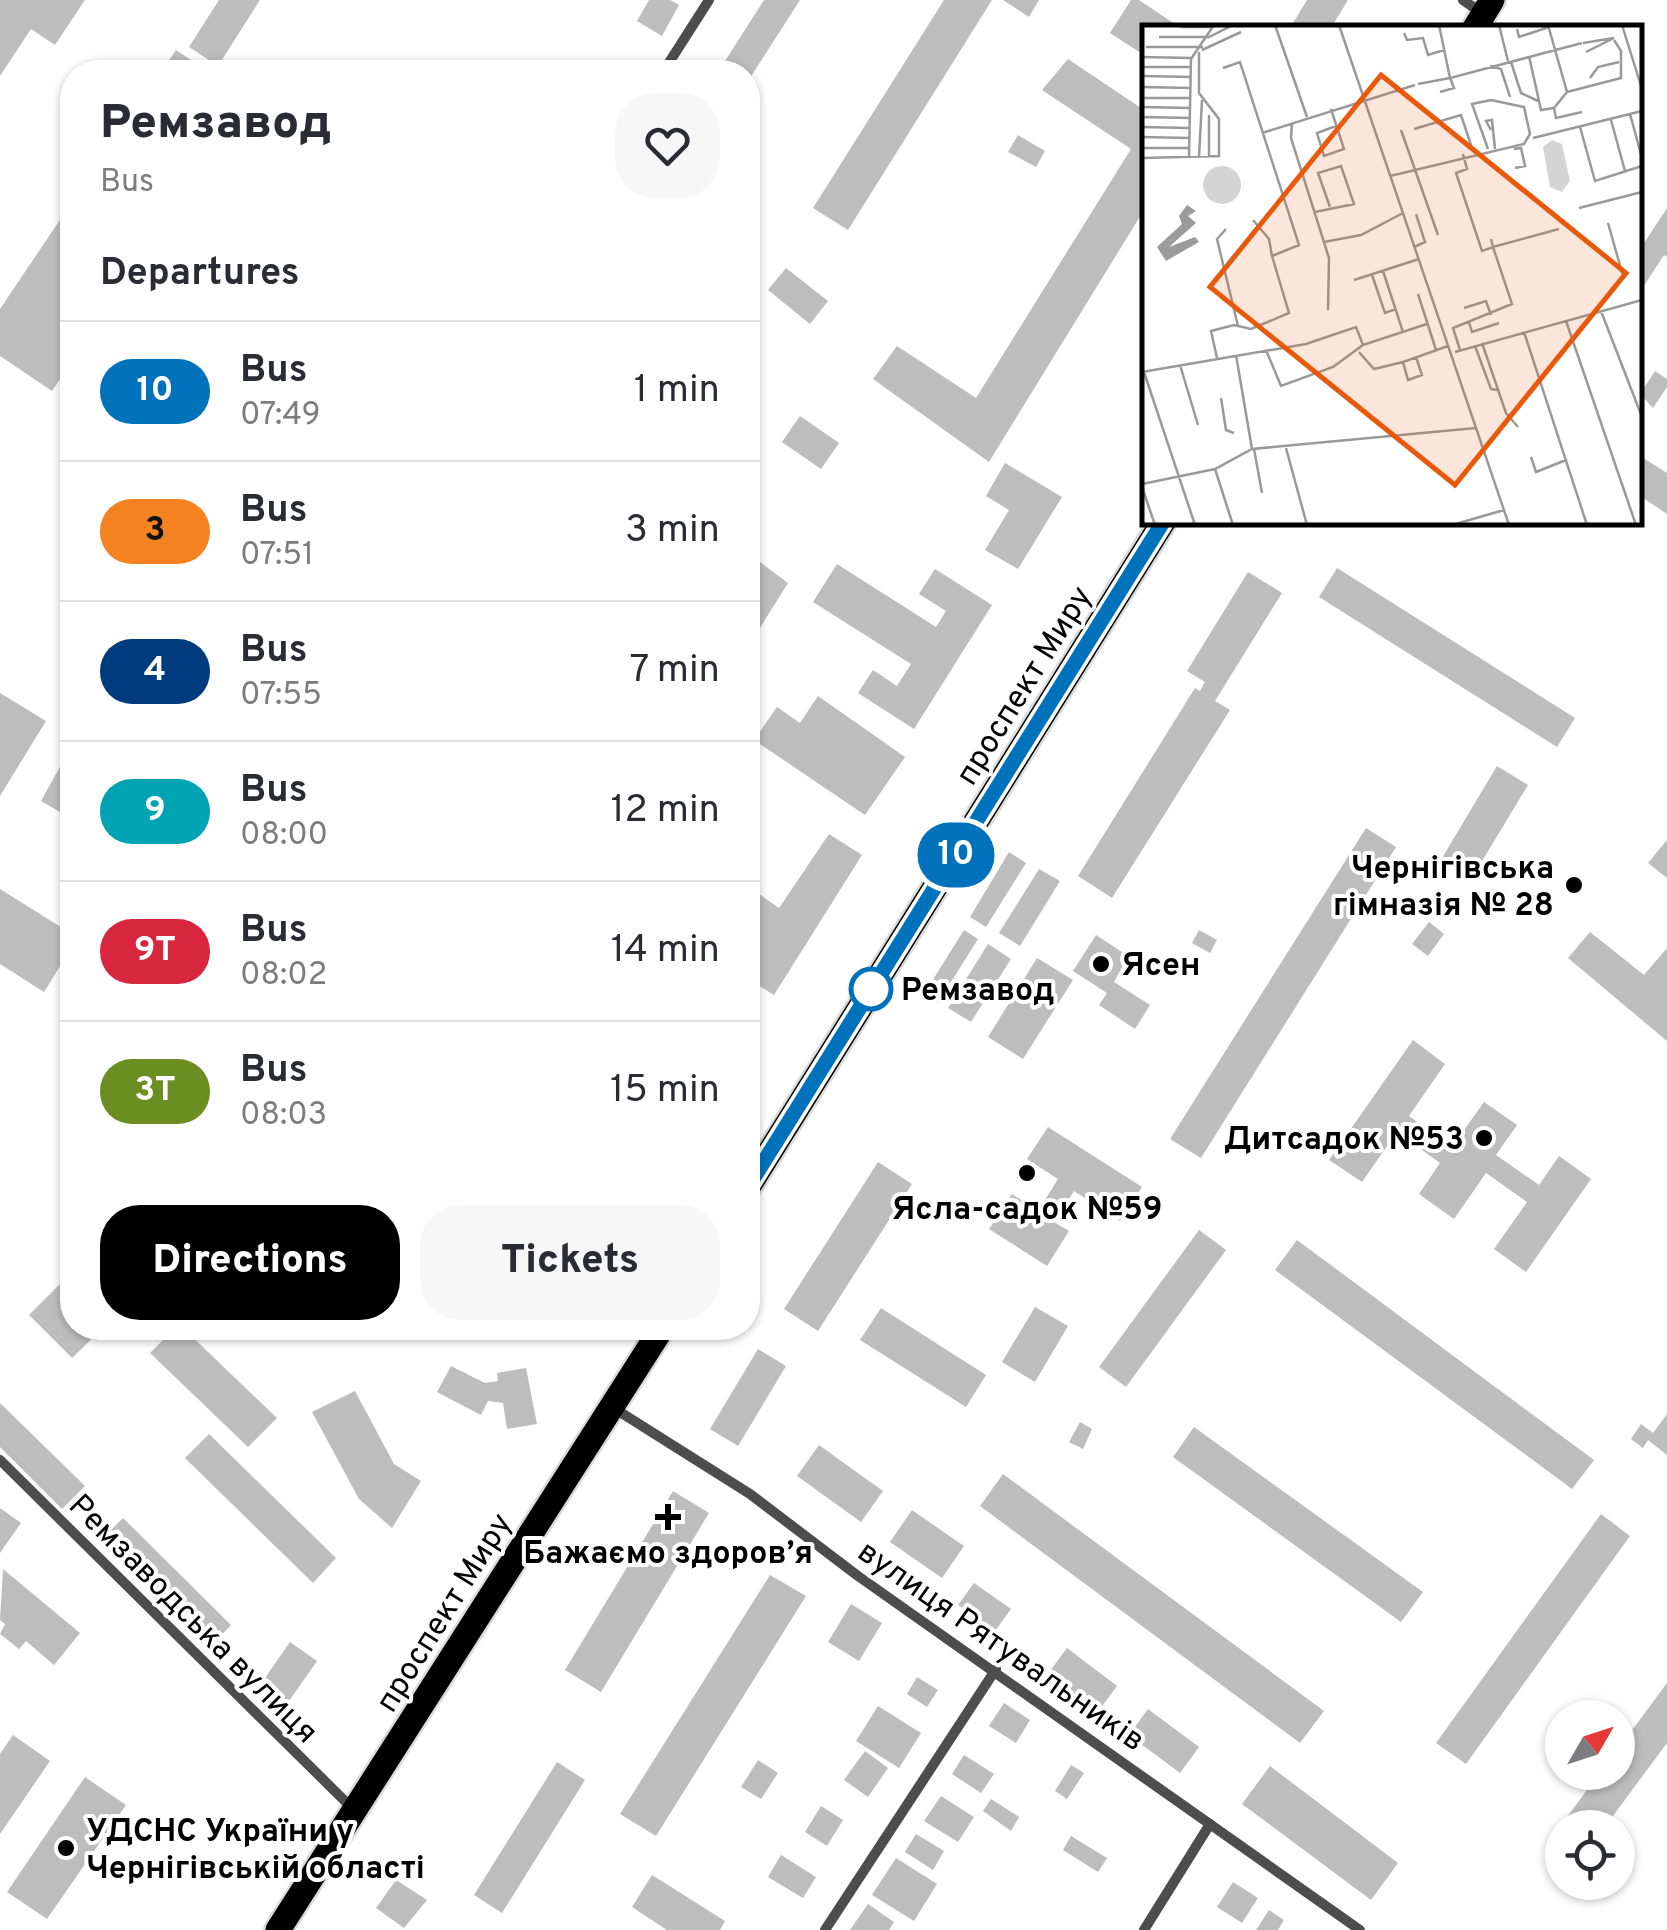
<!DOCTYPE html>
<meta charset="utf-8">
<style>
body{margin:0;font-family:Overpass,sans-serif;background:#f7f7f7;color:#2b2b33;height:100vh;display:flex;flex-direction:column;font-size:38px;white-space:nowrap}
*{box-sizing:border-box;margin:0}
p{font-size:32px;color:#7c7c81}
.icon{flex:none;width:55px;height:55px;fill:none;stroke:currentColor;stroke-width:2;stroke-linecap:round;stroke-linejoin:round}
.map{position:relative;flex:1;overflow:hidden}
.details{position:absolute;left:60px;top:60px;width:700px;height:1280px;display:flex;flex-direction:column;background:#fff;border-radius:40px;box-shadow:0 2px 8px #0004}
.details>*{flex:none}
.badge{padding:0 20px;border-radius:32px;font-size:35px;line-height:65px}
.needle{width:65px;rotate:51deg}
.buttons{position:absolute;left:1545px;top:1700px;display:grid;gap:20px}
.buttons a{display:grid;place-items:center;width:90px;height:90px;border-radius:50%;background:#fff;box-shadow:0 2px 8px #0004;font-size:50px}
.map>.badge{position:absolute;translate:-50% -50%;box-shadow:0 0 0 5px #fff}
h2{padding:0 40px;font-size:38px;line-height:90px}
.round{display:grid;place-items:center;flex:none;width:105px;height:105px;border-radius:40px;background:#f7f7f7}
.summary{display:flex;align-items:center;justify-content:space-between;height:170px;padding:0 40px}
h1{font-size:48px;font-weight:800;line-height:75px}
.primary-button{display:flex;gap:20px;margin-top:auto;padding:20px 40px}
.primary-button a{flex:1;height:115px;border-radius:40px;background:#000;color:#fff;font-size:40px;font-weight:800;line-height:115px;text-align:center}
.primary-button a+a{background:#f7f7f7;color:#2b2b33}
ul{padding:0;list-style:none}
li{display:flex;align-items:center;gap:30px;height:140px;padding:0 40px;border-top:2px solid #e1e1e2}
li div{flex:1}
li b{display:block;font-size:38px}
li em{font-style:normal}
li .badge{min-width:110px;font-weight:700;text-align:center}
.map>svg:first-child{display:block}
.building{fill:#bdbdbd}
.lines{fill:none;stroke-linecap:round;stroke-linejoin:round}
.primary-casing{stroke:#dbdbdb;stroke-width:30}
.minor{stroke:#4d4d4d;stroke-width:10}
.primary{stroke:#000;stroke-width:25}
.line-casing{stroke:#fff;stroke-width:22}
.line{stroke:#0072bc;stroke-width:15}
.poi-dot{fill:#000;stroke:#fff;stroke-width:4}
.stop-dot{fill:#fff;stroke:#0072bc;stroke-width:5}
.labels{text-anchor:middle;stroke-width:8;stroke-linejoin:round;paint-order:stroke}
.street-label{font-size:32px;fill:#000;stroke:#fff}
.poi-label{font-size:32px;font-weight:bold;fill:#000;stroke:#fff;text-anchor:end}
.stop-label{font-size:32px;font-weight:bold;fill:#000;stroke:#fff;text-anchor:start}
.inset-road{fill:none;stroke:#999;stroke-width:2.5}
.view{fill:#e8590c;fill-opacity:0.15;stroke:#e8590c;stroke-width:5}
.inset-edge{fill:none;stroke:#000;stroke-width:5}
</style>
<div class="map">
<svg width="1667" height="1930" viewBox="0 0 1667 1930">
<rect width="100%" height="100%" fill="#fff"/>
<g class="building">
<polygon points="0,0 85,0 55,45 31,29 0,76"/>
<polygon points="219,0 260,0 218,66 189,47"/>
<polygon points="649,0 670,0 679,5 662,36 637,21"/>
<polygon points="764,0 800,0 748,81 748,72 718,72"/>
<polygon points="944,0 992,0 848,230 813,208"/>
<polygon points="1003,0 1039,0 1029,17"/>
<polygon points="1131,0 1139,0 1181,28 1144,28 1144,55 1110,33"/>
<polygon points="1307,0 1348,0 1331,28 1290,28"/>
<polygon points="176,50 209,72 161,72"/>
<polygon points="1068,59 1144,110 1144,210 989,462 873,379 897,346 976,398 1131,149 1042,90"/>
<polygon points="1018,135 1045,151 1036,167 1008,152"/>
<polygon points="72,202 72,361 52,391 0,356 0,309"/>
<polygon points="1667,208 1667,257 1664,255 1640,292 1640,239 1644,243"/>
<polygon points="786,268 828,301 810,324 768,290"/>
<polygon points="1655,371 1667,379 1667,387 1653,408 1640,394"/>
<polygon points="800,416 839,443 821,469 782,442"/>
<polygon points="1640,456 1667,473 1667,514 1640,496"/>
<polygon points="1005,463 1062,497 1018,569 985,550 1009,510 986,496"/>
<polygon points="748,553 788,583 748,647 748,611 752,604 748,601"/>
<polygon points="837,564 936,627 946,611 919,594 935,569 992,605 914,729 858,693 873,670 897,686 911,664 813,602"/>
<polygon points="1337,568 1575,718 1557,747 1319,597"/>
<polygon points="1248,572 1282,593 1215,701 1230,710 1112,898 1078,876 1195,688 1200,691 1205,682 1187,671"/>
<polygon points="0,693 46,721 0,796"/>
<polygon points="818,696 905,757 865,815 754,740 777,707 800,723"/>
<polygon points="72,745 72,819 41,801"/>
<polygon points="1497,766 1528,785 1473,876 1442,858"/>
<polygon points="1366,828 1396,847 1201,1158 1170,1139"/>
<polygon points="829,834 862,855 774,995 748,979 748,886 779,908"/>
<polygon points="1667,840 1667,878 1648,863"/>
<polygon points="1009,852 1026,863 986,927 970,917"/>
<polygon points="1039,869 1060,881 1020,946 999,933"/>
<polygon points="0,889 72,934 72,947 44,992 0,964"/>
<polygon points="1429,922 1444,934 1428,956 1412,944"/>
<polygon points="964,930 978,939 938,1003 924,994"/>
<polygon points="1199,930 1217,940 1210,953 1192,943"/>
<polygon points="1590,932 1644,975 1667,948 1667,1041 1568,958"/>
<polygon points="1096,935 1128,956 1114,982 1150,1005 1135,1029 1099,1005 1107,993 1073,971"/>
<polygon points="988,944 1011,959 971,1022 948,1008"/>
<polygon points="1037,958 1073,980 1023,1059 988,1037"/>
<polygon points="1413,1040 1445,1064 1409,1116 1452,1147 1484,1102 1517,1125 1496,1155 1539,1185 1559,1156 1591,1179 1526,1272 1494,1249 1527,1202 1486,1173 1454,1219 1419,1194 1440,1163 1397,1132 1362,1182 1329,1160"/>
<polygon points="1048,1127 1142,1187 1120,1221 1074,1191 1054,1222 1069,1231 1047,1266 989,1229 1012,1194 1038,1211 1058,1179 1027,1159"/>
<polygon points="878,1162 912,1184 818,1331 784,1309"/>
<polygon points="1199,1230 1226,1250 1126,1387 1099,1367"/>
<polygon points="1297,1240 1594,1460 1572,1489 1275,1270"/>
<polygon points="62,1282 72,1293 72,1328 103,1328 72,1358 29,1315"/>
<polygon points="1035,1307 1068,1326 1035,1382 1002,1362"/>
<polygon points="881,1308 986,1375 966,1407 860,1340"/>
<polygon points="175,1328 183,1328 277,1418 248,1447 150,1353"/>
<polygon points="758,1349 786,1366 738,1446 710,1429"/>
<polygon points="451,1366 485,1383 498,1381 497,1373 526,1368 537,1424 507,1429 503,1403 488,1401 481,1415 437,1392"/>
<polygon points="355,1391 394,1464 421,1481 392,1528 359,1499 312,1412"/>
<polygon points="0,1403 85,1486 62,1509 0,1447"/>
<polygon points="1667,1414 1667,1455 1648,1440 1643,1448 1631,1439 1641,1424 1653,1433"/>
<polygon points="1080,1422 1092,1429 1083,1449 1069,1442"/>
<polygon points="1194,1427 1423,1592 1401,1622 1173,1457"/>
<polygon points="209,1434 336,1558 313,1583 185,1458"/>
<polygon points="819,1445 883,1491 861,1522 797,1476"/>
<polygon points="1003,1474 1324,1711 1300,1743 980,1506"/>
<polygon points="673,1491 709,1513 601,1692 565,1670"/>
<polygon points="0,1508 21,1523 0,1553"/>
<polygon points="912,1510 964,1546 942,1578 890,1542"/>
<polygon points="1601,1514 1630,1536 1466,1764 1436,1743"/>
<polygon points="123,1518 231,1625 211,1646 102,1539"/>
<polygon points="3,1569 80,1633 54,1665 26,1641 19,1649 0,1634 5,1624 0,1620"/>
<polygon points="770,1575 806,1596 656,1836 620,1814"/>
<polygon points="974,1583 1011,1609 995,1631 958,1605"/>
<polygon points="851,1604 882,1623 859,1661 828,1642"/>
<polygon points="290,1642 317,1661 287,1704 260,1685"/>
<polygon points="1067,1648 1117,1686 1097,1713 1047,1675"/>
<polygon points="917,1677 938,1690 927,1707 907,1694"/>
<polygon points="1667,1683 1667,1743 1604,1828 1562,1828 1562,1841 1554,1835 1600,1772 1618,1772 1618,1749"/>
<polygon points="1004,1703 1030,1720 1016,1743 989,1726"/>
<polygon points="878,1706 921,1733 899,1768 856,1741"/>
<polygon points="1148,1709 1199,1747 1180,1773 1129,1735"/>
<polygon points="13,1735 50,1761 0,1834 0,1754"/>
<polygon points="865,1751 888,1768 868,1797 844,1780"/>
<polygon points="964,1755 994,1774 981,1793 952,1774"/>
<polygon points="758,1760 778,1773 761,1799 741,1787"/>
<polygon points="557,1762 585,1780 502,1913 474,1895"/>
<polygon points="1071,1765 1084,1773 1067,1799 1055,1791"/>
<polygon points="1270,1766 1398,1863 1371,1900 1242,1804"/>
<polygon points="85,1777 126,1805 47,1919 7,1892"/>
<polygon points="941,1796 974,1817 958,1842 924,1821"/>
<polygon points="991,1799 1019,1817 1011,1831 983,1811"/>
<polygon points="821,1806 843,1820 827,1846 805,1832"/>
<polygon points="916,1834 944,1851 933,1870 905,1852"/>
<polygon points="1071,1836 1107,1858 1098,1872 1063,1850"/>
<polygon points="781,1855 816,1877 803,1898 768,1877"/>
<polygon points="896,1858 937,1884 914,1921 872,1895"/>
<polygon points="652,1875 725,1921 720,1930 667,1930 632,1907"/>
<polygon points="396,1880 427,1900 404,1928 376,1908"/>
<polygon points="1233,1882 1258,1898 1242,1923 1217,1907"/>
<polygon points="868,1904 894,1922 889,1930 850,1930"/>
<polygon points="1269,1910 1284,1920 1278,1930 1256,1930"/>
</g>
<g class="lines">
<defs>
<g id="primary">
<polyline points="1475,28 1492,0"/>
<polyline points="748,1187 1163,522"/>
<polyline points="278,1930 662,1328"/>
</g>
</defs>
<use href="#primary" class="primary-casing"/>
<g class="minor">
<polyline points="1463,0 1482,13"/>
<polyline points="663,72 709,0"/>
<polyline points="612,1407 750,1494 858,1576 1360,1930"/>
<polyline points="0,1460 353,1809"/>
<polyline points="825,1930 996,1669"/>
<polyline points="1144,1930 1210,1824"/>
</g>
<use href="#primary" class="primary"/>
</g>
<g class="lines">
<defs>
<polyline id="line" points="748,1187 1163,522"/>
</defs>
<use href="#line" class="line-casing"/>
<use href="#line" class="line"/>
</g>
<g class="poi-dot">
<circle cx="1574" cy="885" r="10"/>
<circle cx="1101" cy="964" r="10"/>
<circle cx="1484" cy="1138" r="10"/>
<circle cx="1027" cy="1173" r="10"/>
<path d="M663 1502h10v10h10v10h-10v10h-10v-10h-10v-10h10z"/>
<circle cx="66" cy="1848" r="10"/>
</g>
<circle class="stop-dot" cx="871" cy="989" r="20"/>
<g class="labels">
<g class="street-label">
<text transform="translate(1023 685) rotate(-58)" y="11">проспект Миру</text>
<text transform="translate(443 1612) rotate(-58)" y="11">проспект Миру</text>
<text transform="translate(194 1618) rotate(45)" y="11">Ремзаводська вулиця</text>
<text transform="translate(1002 1645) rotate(35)" y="11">вулиця Рятувальників</text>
</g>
<g class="poi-label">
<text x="1554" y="878">Чернігівська<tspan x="1554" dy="37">гімназія № 28</tspan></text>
<text x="1121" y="975" text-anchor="start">Ясен</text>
<text x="1464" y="1149">Дитсадок №53</text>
<text x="1027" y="1219" text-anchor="middle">Ясла-садок №59</text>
<text x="668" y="1563" text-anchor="middle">Бажаємо здоров’я</text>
<text x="86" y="1841" text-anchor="start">УДСНС України у<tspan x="86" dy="37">Чернігівській області</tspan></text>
</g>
<g class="stop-label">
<text x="901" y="1000">Ремзавод</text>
</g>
</g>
<g transform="translate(1142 25)">
<rect width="500" height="500" fill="#fff"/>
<path d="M 410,115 L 420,119 L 428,156 L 420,167 L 408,162 L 401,122 ZM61 160a19 19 0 1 1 38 0a19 19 0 1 1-38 0Z" fill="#d4d4d4"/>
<path d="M 45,180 L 54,186 L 46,191 L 54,198 L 27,222 L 53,212 L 57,217 L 24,236 L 15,222 L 40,199 L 37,191 Z" fill="#9b9b9b"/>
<path class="inset-road" d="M 133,0 L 165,92M 197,0 L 367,500M 357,0 L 366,36M 406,0 L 425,67 L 412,83M 480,0 L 500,64M 39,2 L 71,2M 375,4 L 377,12 L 407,2M 262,8 L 265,15 L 281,13 L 286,30 L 302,25M 17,12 L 67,12 L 91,0M 441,18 L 472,13 L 444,27M 4,22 L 61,22M 60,25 L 99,7M 387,31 L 399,85 L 412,83 L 414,93 L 440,87M 0,32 L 50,33M 369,37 L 379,68 L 396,76M 348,41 L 359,44 L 368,72M 0,42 L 49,42M 0,51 L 49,52M 448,53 L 456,42 L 477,37M 276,59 L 308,53 L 297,0M 0,62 L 49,63M 298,67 L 312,63 L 308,53 L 440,18M 425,67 L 479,53 L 479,26 L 472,15M 0,73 L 48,73M 0,82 L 48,83M 189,84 L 202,124 L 182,131 L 175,108 L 194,101M 488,89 L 500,133M 0,92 L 48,93M 469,95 L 483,146M 150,98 L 149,113 L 187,233 L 186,285M 0,102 L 47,103M 438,102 L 453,156 L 500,141M 272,104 L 319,90 L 331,126M 259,105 L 296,210M 349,105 L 344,96 L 350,95 L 353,124M 120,108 L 273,60M 0,112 L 47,113M 391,113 L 500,86M 0,123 L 47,123M 372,124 L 379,123 L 383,141 L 373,143M 47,132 L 49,34 L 72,0M 57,132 L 60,75M 67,132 L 67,90M 0,133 L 77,131 L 77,94 L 57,68 L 57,27M 248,151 L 382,119 L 388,109 L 382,82 L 349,75 L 330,79 L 346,124M 437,183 L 500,167M 173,187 L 212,179 L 199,141 L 176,148 L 188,182M 111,195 L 127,214 L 130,231M 466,198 L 481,251M 84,204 L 75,214 L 96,301M 349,214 L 351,222 L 417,204M 182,217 L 219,210 L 261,188M 272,222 L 283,217 L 274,189M 241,246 L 261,307M 230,250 L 243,288 L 254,284M 212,255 L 277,234M 276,269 L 294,325M 322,283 L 344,276 L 349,290M 459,286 L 500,392M 424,296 L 494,500M 327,297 L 330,307 L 357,298M 382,307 L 445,500M 340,318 L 364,388 L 376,402M 333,321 L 349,364 L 356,365M 124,325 L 139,361 L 191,342 L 221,320M 318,325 L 311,303 L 370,279 L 351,222 L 340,226 L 314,148 L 325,144 L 321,129M 217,327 L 232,344 L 261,337M 313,327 L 500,275M 94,330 L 110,424M 274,332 L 280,350 L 266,355 L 261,337 L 306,321M 75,333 L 69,306 L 92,300 L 109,304 L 147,288 L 130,231 L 157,220 L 98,37 L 81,43M 38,340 L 56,400M 0,347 L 164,319 L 214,302 L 221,320 L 285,299M 2,347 L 53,500M 79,373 L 84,405 L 92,408M 144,423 L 165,500M 112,424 L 120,468M 389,432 L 394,447 L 424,435M 73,444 L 91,500M 0,459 L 73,444 L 110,424 L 334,403M 0,462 L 13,500M 310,500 L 362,485"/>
<path class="view" d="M 239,50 L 484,248 L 313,460 L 68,262 Z"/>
<rect width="500" height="500" class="inset-edge"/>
</g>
</svg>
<div class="buttons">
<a><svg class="needle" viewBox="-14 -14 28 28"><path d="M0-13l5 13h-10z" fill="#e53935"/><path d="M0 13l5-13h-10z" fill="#7c7c81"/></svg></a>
<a><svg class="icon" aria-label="locate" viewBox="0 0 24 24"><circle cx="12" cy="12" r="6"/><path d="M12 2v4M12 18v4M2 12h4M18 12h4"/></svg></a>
</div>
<b class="badge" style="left:956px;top:855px;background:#0072bc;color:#fff">10</b>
<section class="details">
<div class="summary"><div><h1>Ремзавод</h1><p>Bus</p></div><a class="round"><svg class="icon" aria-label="heart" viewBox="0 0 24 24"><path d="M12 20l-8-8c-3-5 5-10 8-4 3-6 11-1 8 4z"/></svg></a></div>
<h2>Departures</h2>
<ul>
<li><span class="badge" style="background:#0072bc;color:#fff">10</span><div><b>Bus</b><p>07:49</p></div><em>1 min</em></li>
<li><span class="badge" style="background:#f58220;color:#111">3</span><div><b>Bus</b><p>07:51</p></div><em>3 min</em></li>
<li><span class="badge" style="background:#003b80;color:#fff">4</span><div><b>Bus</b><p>07:55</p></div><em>7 min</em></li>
<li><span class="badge" style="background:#00a3b4;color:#fff">9</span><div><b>Bus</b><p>08:00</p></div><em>12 min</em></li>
<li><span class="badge" style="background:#d7263d;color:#fff">9Т</span><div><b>Bus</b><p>08:02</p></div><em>14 min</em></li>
<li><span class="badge" style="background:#6b8e23;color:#fff">3Т</span><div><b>Bus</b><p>08:03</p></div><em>15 min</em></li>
</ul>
<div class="primary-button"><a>Directions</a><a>Tickets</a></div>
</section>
</div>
